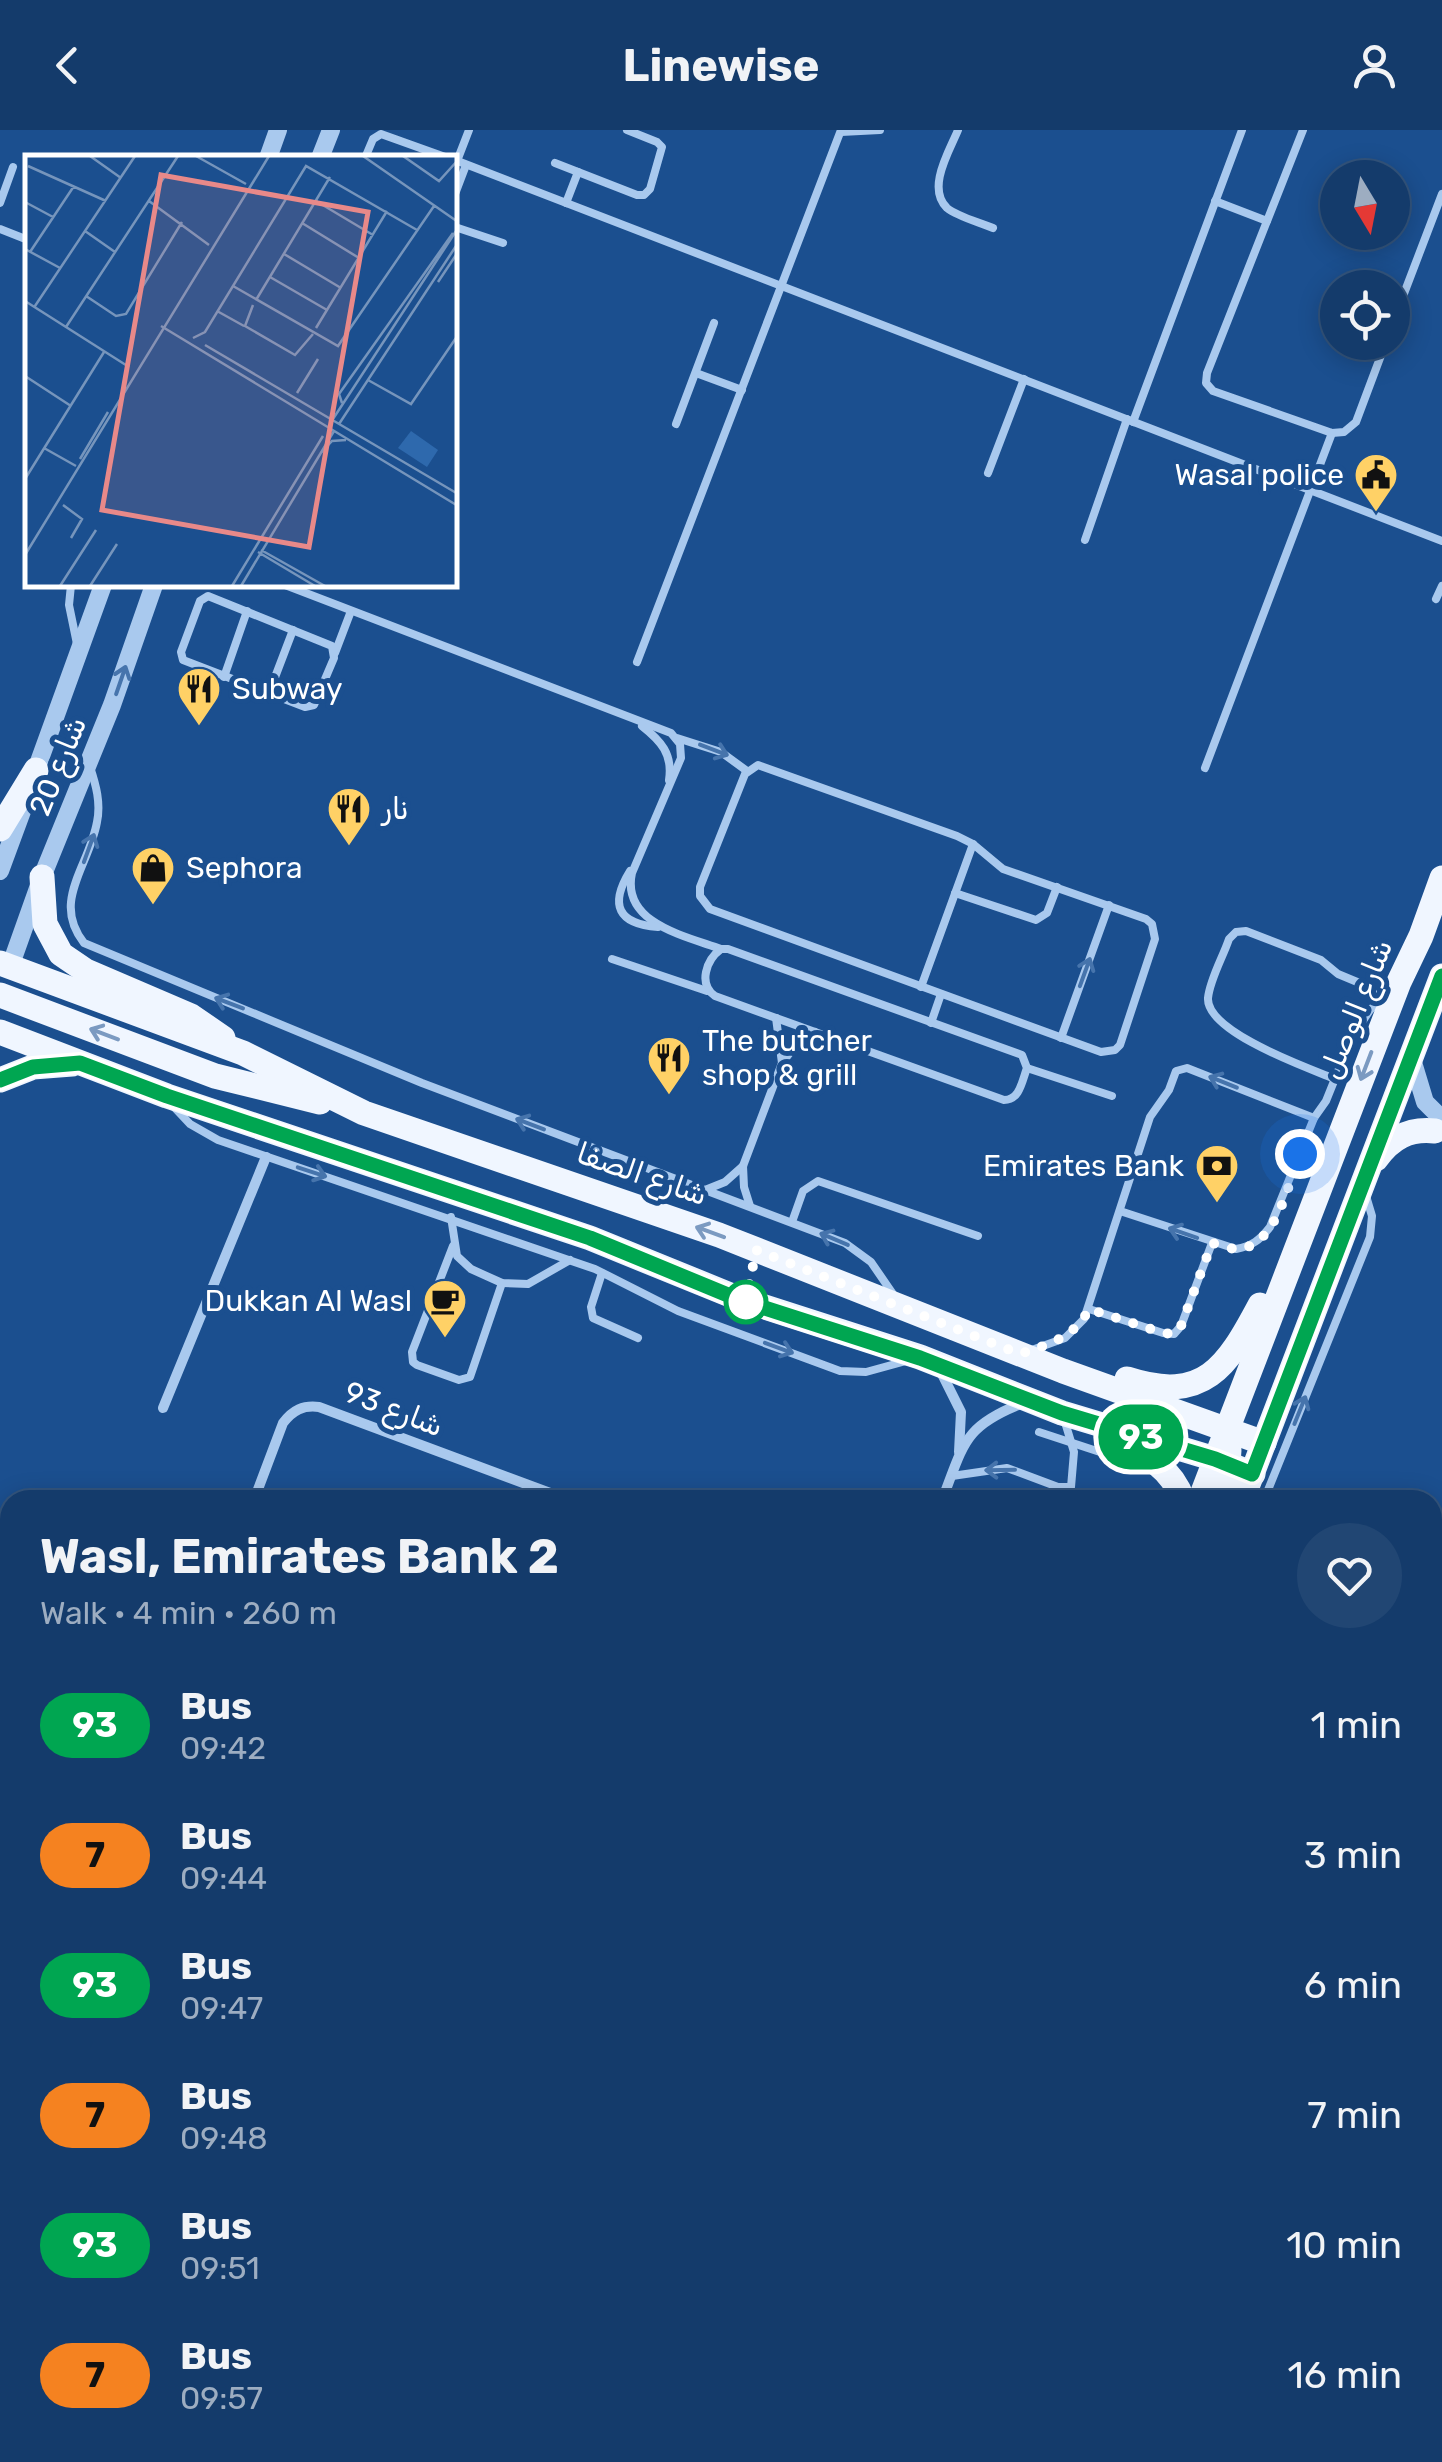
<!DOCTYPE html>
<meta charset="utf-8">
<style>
body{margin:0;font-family:Rubik,"Noto Naskh Arabic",sans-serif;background:#214673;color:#f1f3f6;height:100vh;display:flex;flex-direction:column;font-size:38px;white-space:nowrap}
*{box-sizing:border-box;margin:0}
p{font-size:32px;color:#9dadc1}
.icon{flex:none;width:55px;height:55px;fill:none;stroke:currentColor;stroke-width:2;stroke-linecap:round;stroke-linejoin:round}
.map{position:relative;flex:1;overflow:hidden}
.panel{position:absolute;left:0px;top:1360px;width:1442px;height:972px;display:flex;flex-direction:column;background:#143b6b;border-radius:30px 30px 0 0;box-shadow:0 5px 25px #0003,0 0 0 2px #33557e}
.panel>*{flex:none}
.badge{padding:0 20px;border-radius:32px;font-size:35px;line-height:65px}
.needle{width:65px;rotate:170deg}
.controls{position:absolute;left:1320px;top:30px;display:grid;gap:20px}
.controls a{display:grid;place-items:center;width:90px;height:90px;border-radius:50%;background:#143b6b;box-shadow:0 5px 25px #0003,0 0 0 2px #33557e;font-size:50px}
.you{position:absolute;width:50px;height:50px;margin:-25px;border:8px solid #fff;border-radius:50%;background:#1a73e8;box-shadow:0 0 0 15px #1a73e833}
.map>.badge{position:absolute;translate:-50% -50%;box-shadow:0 0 0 5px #fff}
.round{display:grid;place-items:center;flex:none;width:105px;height:105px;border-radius:52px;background:#214673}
.summary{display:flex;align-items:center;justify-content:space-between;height:170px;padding:0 40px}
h1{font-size:48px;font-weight:700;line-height:75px}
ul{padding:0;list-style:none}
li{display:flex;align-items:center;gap:30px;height:130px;padding:0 40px}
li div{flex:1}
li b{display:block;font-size:38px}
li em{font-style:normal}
li .badge{min-width:110px;font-weight:700;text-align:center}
header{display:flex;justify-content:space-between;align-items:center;height:130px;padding:0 40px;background:#143b6b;font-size:45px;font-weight:700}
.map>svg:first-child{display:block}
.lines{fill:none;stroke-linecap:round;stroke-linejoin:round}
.service{stroke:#a9c9ee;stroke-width:8}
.minor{stroke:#a9c9ee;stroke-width:10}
.tertiary{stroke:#a9c9ee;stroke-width:18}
.primary{stroke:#f0f6ff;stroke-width:25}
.oneway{stroke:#4674ac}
.oneway2{stroke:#7b9ac1}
.line-casing{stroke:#fff;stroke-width:22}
.line{stroke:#00a651;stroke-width:15}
.walk{stroke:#fff;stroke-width:10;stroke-dasharray:0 18}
.stop-dot{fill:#fff;stroke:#00a651;stroke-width:5}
.labels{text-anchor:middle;stroke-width:10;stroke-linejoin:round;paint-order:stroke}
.poi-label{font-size:30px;fill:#fff;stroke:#1b4f8f;text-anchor:start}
.street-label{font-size:30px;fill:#fff;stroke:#1b4f8f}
.inset-road{fill:none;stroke:#7695bc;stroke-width:2.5}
.view{fill:#e88989;fill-opacity:0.15;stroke:#e88989;stroke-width:5}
.inset-edge{fill:none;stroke:#fff;stroke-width:5}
</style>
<header><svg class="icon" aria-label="back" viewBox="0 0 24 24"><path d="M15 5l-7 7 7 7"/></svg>Linewise<svg class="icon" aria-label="person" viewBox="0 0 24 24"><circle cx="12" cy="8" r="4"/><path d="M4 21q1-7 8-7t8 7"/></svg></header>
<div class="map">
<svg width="1442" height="2332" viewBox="0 0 1442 2332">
<rect width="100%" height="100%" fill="#1b4f8f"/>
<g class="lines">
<g class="service">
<path d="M 958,0 C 950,20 926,58 947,78 C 958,87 979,92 993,98"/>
<polyline points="1303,0 1207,243 1206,253 1213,261 1332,303 1344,302 1356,292 1386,212"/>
<polyline points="841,2 880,0"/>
<polyline points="365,28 373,9 381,4 448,28"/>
<polyline points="455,30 1442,411"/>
<polyline points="457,31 469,0"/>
<polyline points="555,33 637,65 644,65 650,59 662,17 657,12 627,0"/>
<polyline points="455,64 466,35"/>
<polyline points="1215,71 1267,91"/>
<polyline points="0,73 13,37"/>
<polyline points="566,73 578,42"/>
<polyline points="455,97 503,113"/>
<polyline points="0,99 28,110"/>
<polyline points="1392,195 1442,64"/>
<polyline points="696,243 742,260"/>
<polyline points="1133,292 1242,0"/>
<polyline points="676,294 714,193"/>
<polyline points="988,343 1024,249"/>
<polyline points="1085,410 1127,289"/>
<polyline points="71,455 69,475 77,514"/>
<path d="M 285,455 L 671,603 L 680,614 L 681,628 L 632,743 C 621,793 685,806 721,819"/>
<polygon points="208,466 332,516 334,528 314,575 305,577 183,530 181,522 200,471"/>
<polyline points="1436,469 1442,456"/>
<polyline points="335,523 351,481"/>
<polyline points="637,532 841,0"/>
<polyline points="224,547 247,481"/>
<polyline points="269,563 293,500"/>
<path d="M 642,596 C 661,611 673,624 669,650"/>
<polyline points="677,608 721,622 747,641"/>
<polygon points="758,635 957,706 973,714 1003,739 1146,789 1152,794 1155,809 1120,915 1115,920 1101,922 710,779 700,766 700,757 745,644"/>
<path d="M 90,637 C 96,655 101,673 97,692 C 89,737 51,771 84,813 L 422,953 L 845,1113 L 871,1132 L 893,1164"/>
<polyline points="1205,638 1332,303"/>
<path d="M 630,741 C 609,775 618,794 658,797"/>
<polyline points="955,763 1036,790 1047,783 1057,757"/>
<path d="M 721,819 L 728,819 L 1022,925 L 1027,938 C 1022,951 1020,970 1004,970 L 715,866 C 698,854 706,830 721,819 Z"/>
<polyline points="612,829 707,861"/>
<polyline points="921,857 973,714"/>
<polyline points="776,888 782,933"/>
<polyline points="931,893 941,864"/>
<polyline points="1061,908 1109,775"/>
<polyline points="1027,938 1112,966"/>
<path d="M 1335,949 C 1308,938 1206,902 1208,868 C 1210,849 1223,827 1229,809 L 1236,802 L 1246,801 L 1321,830 L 1338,844 L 1386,864"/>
<polyline points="175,978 190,994 218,1010 595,1139 678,1181 840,1241 866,1242 906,1231"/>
<polyline points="705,1060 725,1052 743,1036"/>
<polyline points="750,1076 744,1057 743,1036 782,933 795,916 815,902"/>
<path d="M 1120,1081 L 1236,1119 C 1252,1116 1260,1110 1270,1097 L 1314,988 L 1326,971 L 1351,909 L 1370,880 L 1385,866"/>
<polyline points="451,1087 457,1126 471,1139 502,1153 528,1154 570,1130"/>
<polyline points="792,1092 803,1061 818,1051 978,1106"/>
<polyline points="453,1116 412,1222 413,1232 417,1235 459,1250 470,1247 502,1153"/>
<polyline points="602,1143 591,1177 593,1188 638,1208"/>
<polyline points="1089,1179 1163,1203 1174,1204 1181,1196 1212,1113"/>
<polyline points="1029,1221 1065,1208 1084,1189 1150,987 1169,960 1176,941 1187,938 1314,988"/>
<polyline points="1039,1302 1103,1323"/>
<polyline points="952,1346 1007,1338 1058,1357 1071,1357 1074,1322 1065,1292"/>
<polyline points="1264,1370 1370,1107 1372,1086 1366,1066"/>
<polyline points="810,2332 813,2322"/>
<polyline points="927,2332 929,2322"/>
</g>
<g class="minor">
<polyline points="940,1240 961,1282 959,1322"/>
<polyline points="163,1278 266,1027"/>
<path d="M 254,1370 L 283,1293 C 293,1280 303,1275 319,1277 L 569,1370"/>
<path d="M 942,1370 C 964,1314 963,1296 1023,1273"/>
<polyline points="0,1473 10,1451"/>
<polyline points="1432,1554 1442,1529"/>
<polyline points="0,2027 10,2001"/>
<polyline points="1432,2121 1442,2125"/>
<polyline points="0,2206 10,2210"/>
<polyline points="1432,2284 1442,2262"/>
<polyline points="301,2322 325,2332"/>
<polyline points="369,2332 373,2322"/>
<polyline points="575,2332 578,2322"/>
<polyline points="1412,2332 1416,2322"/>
</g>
<g class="tertiary">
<polyline points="268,28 278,0"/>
<polyline points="320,28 331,0"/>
<polyline points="32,651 103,455"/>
<polyline points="0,741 24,676"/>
<polyline points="10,837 42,747 112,575 154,455"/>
<polyline points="1412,929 1425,972 1442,989"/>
</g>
<g class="primary">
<polyline points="0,699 36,640"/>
<polyline points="42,747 45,794 61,824 86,841 191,886 223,908"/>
<polyline points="0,833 243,923 364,983 719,1105 1063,1241 1264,1313"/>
<polyline points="0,865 215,946 320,972"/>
<polyline points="0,902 167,966 590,1108 740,1169 920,1227 1062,1283 1215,1329 1253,1344"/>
<polyline points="0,950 33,937 72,934"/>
<path d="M 1376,1029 C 1391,1008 1409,998 1435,1001"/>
<path d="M 1127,1249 C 1204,1274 1227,1237 1260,1175"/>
<path d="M 1119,1314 C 1149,1326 1171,1338 1183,1370"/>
<polyline points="1200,1370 1399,852 1421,806 1442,748"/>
<polyline points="1219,1370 1227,1346 1229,1320"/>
<polyline points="1242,1370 1442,846"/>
<polyline points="832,2332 835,2322"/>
<polyline points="875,2332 878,2322"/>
</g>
</g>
<defs><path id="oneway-shaft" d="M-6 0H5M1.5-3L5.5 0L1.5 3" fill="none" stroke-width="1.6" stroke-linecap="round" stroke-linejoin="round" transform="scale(2.5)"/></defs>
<g class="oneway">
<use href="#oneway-shaft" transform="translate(121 550) rotate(-71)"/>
<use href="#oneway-shaft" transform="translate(714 620) rotate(21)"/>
<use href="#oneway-shaft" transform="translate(89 718) rotate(-70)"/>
<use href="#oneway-shaft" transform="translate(1085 842) rotate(-70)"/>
<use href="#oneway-shaft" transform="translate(229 873) rotate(-159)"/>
<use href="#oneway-shaft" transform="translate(1223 952) rotate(-158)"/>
<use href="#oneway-shaft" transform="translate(530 994) rotate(-159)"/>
<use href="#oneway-shaft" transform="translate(312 1042) rotate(18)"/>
<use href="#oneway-shaft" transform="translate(1183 1103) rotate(-161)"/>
<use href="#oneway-shaft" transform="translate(834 1109) rotate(-157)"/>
<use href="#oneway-shaft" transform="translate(779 1218) rotate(20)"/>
<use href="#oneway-shaft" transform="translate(1300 1280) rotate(-68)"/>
<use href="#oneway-shaft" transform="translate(1000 1340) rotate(179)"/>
</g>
<g class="oneway2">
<use href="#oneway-shaft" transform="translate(104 904) rotate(-159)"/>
<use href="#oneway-shaft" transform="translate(1366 936) rotate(111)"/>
<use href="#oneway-shaft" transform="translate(710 1102) rotate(-160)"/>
</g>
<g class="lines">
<defs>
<polyline id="line" points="0,950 33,937 80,933 167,966 590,1108 740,1170 920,1228 1062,1283 1215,1329 1252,1344 1442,846"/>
</defs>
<use href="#line" class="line-casing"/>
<use href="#line" class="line"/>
<path class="walk" d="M 746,1172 L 756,1120 L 1020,1224 C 1049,1214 1074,1208 1089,1179 L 1163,1203 L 1174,1204 L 1181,1196 L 1212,1113 C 1219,1115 1228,1118 1235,1119 C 1276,1120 1288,1053 1300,1024"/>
</g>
<defs>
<symbol id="civic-pin" viewBox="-11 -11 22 30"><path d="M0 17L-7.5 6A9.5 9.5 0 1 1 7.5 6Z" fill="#ffd166" stroke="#1b4f8f"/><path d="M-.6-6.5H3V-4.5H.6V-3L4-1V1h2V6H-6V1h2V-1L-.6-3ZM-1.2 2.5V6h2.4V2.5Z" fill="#111"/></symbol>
<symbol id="restaurant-pin" viewBox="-11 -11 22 30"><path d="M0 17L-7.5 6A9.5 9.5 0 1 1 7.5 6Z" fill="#ffd166" stroke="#1b4f8f"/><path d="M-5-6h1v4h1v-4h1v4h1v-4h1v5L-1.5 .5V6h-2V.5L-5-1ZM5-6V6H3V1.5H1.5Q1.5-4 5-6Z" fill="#111"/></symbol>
<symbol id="shop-pin" viewBox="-11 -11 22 30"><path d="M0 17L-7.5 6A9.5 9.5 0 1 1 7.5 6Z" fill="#ffd166" stroke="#1b4f8f"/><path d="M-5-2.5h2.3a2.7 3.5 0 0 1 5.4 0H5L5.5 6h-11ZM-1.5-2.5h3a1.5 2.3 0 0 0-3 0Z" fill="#111"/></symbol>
<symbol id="bank-pin" viewBox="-11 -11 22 30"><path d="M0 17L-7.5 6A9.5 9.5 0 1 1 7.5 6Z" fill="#ffd166" stroke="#1b4f8f"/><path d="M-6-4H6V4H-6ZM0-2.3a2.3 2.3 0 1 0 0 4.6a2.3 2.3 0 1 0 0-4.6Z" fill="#111"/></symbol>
<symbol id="cafe-pin" viewBox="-11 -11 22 30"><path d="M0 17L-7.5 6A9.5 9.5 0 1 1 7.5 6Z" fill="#ffd166" stroke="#1b4f8f"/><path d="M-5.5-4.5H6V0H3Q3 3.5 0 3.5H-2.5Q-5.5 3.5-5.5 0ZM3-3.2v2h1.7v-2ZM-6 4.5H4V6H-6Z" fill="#111"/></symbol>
</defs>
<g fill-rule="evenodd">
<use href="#civic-pin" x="1351" y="320" width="50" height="68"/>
<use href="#restaurant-pin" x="174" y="534" width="50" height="68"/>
<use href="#restaurant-pin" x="324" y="654" width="50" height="68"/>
<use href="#shop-pin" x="128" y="713" width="50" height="68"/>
<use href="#restaurant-pin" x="644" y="903" width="50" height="68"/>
<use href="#bank-pin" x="1192" y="1011" width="50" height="68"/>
<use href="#cafe-pin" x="420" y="1146" width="50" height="68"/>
</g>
<circle class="stop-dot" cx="746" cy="1172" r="20"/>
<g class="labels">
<g class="poi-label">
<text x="1344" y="355" text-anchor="end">Wasal police</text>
<text x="232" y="569">Subway</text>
<text x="382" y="689">نار</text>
<text x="186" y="748">Sephora</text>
<text x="702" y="921">The butcher<tspan x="702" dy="34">shop &amp; grill</tspan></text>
<text x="1184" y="1046" text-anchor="end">Emirates Bank</text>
<text x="412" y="1181" text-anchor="end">Dukkan Al Wasl</text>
</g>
<g class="street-label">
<text transform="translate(58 636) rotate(-68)" y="10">شارع 20</text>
<text transform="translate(1356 879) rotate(-68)" y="10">شارع الوصل</text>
<text transform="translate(642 1044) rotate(19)" y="10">شارع الصفا</text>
<text transform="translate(394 1279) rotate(21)" y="10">شارع 93</text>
</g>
</g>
<g transform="translate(25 25)">
<rect width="432" height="432" fill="#1b4f8f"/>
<path d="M 386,276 L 413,295 L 402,312 L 373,293 Z" fill="#2e69ad"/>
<path class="inset-road" d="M 65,1 L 96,23M 171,1 L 221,29M 338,1 L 433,67M 378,1 L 414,26 L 433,5M 3,11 L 81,46M 124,46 L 184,90M 291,46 L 348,80M 0,47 L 28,62M 277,68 L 334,103M 60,76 L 90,97M 0,94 L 35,113M 5,97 L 49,31M 259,99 L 316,133M 245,122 L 302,155M 413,127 L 433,97M 208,131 L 313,191 L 409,51M 61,141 L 91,161 L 101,159 L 157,67M 231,145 L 305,22M 0,146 L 104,212M 228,150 L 220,171 L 270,200 L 288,179M 10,151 L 110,1M 192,156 L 219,171M 136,171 L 433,351M 41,172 L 153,1M 291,173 L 362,56M 168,183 L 180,177 L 281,11 L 392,75M 180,190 L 433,339M 0,221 L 46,251M 343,225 L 386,249 L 433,180M 272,238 L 293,204M 317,248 L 314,239 L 428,78M 306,267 L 433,73M 314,269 L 433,88M 19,293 L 51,311M 295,299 L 307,286 L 321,285M 55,304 L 83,257M 0,324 L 79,197M 38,350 L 57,364 L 46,383M 236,395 L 300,431M 233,397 L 290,431M 0,400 L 244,1M 35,431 L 71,375M 65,431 L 92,389M 207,431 L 298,281M 216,431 L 309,276"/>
<path class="view" d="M 136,20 L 343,57 L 284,392 L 77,355 Z"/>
<rect width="432" height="432" class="inset-edge"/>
</g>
</svg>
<div class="controls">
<a><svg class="needle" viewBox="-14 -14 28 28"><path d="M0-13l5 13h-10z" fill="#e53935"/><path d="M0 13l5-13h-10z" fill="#9dadc1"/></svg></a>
<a><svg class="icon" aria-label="locate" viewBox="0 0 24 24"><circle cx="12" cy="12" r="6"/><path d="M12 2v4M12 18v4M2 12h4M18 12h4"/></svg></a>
</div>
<div class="you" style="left:1300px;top:1024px"></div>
<b class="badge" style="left:1141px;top:1307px;background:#00a651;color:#fff">93</b>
<section class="panel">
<div class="summary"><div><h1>Wasl, Emirates Bank 2</h1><p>Walk · 4 min · 260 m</p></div><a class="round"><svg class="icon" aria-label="heart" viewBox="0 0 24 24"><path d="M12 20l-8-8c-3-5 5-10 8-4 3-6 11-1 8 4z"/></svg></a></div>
<ul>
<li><span class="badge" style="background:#00a651;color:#fff">93</span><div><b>Bus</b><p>09:42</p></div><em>1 min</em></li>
<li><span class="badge" style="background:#f58220;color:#111">7</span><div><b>Bus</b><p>09:44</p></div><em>3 min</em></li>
<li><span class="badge" style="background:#00a651;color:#fff">93</span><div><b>Bus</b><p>09:47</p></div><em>6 min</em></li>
<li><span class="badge" style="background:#f58220;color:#111">7</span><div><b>Bus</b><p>09:48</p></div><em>7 min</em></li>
<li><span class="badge" style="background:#00a651;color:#fff">93</span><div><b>Bus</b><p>09:51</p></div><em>10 min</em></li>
<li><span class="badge" style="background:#f58220;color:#111">7</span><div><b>Bus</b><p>09:57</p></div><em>16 min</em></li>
</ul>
</section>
</div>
